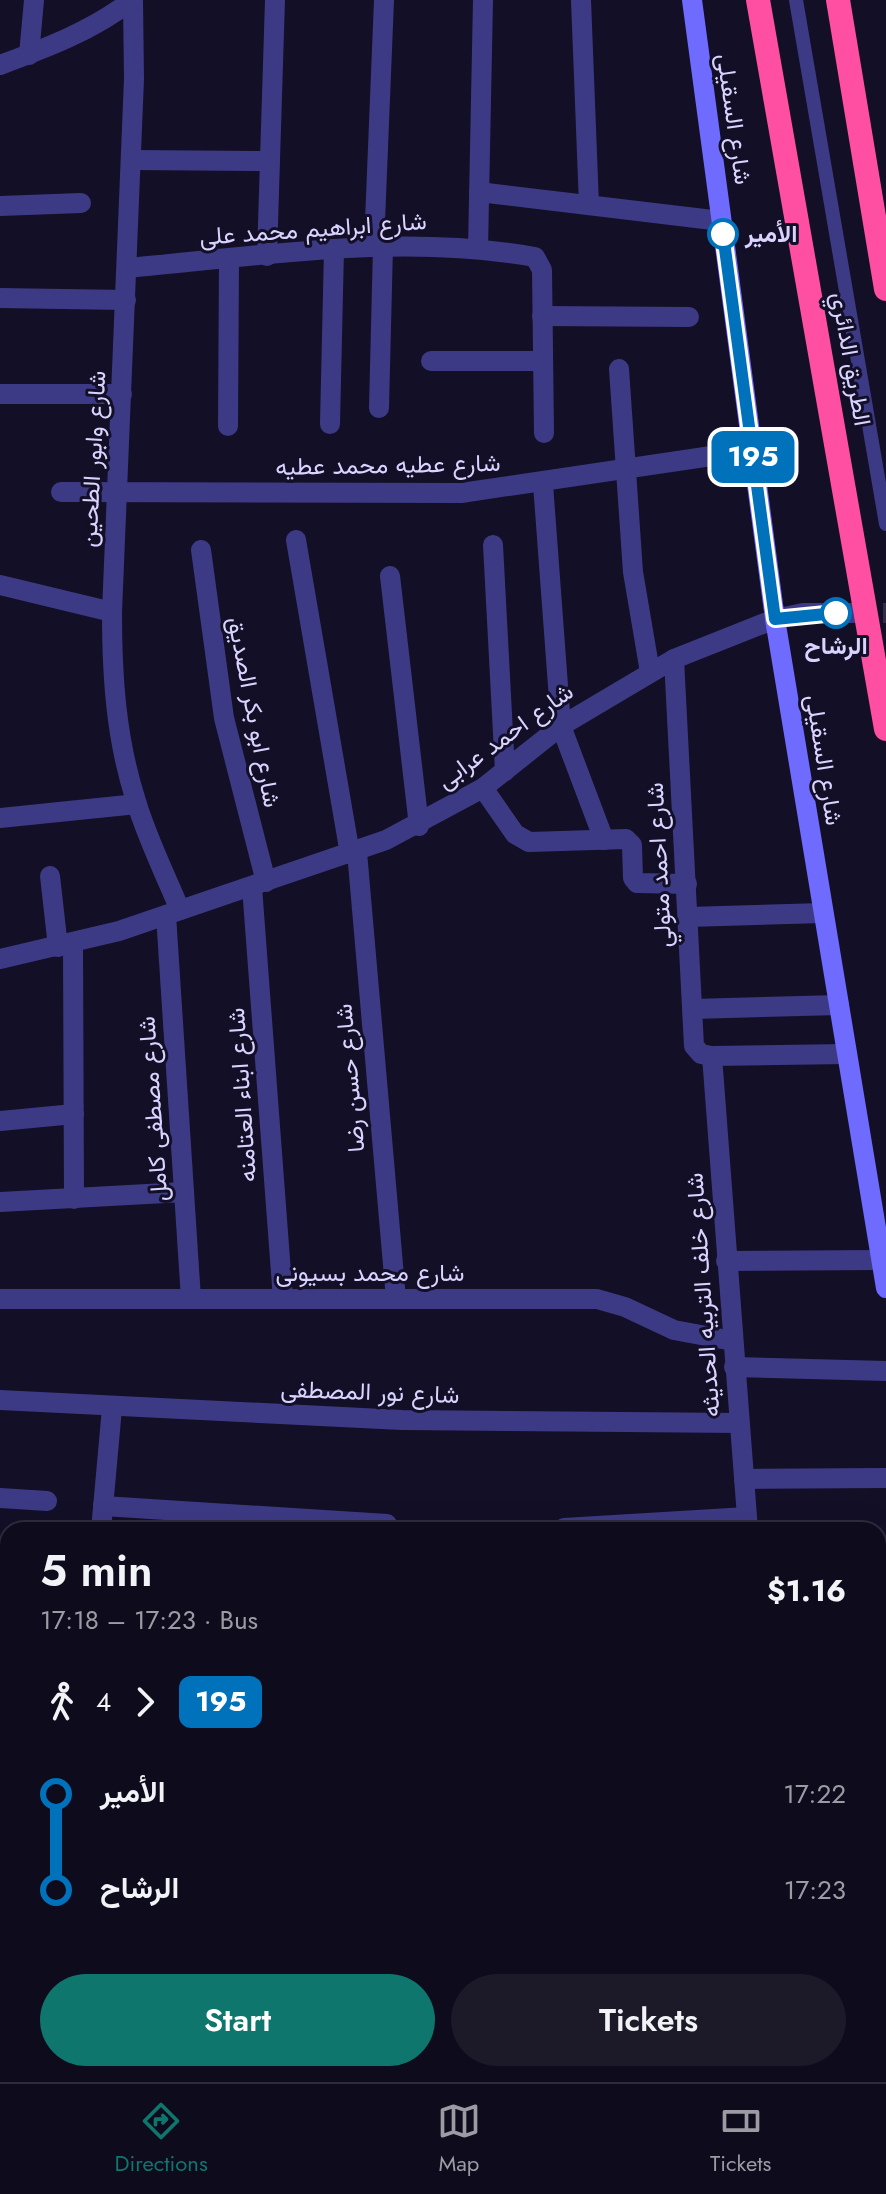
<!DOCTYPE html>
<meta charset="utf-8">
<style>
body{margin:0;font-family:Jost,Vazirmatn,sans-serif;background:#1c1929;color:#f1f3f6;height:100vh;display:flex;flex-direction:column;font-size:30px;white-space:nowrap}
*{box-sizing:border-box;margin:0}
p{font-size:26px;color:#9b9ba3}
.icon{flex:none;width:44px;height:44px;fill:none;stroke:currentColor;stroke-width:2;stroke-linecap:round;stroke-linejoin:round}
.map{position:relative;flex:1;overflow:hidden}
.details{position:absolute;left:0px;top:1522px;width:886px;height:560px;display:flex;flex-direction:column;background:#0e0b1c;border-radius:24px 24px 0 0;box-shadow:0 8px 32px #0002,0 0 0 2px #2e2b3b}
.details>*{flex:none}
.badge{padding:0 16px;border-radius:12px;font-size:28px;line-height:52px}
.map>.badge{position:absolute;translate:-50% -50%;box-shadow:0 0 0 4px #fff}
.legs{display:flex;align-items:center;gap:12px;height:88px;padding:0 40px;font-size:26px}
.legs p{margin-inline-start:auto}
.overview{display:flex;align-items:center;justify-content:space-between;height:136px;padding:0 40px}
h1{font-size:44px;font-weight:600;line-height:60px}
.button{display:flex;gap:16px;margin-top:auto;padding:16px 40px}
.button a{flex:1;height:92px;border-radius:48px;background:#0f766e;color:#fff;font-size:32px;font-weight:600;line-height:92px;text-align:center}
.button a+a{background:#1c1929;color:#f1f3f6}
ul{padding:0 40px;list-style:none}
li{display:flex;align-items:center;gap:28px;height:96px;font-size:30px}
li i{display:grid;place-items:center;width:12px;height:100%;margin:0 10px;background:currentColor}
li i::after{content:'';width:20px;height:20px;margin:-10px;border:6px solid;border-radius:50%;background:#0e0b1c}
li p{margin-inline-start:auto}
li:first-child i{background:linear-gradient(#0000 50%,currentColor 0)}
li:last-child i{background:linear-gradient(currentColor 50%,#0000 0)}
.tab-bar{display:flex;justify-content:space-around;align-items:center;height:112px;border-top:2px solid #2e2b3b;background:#0e0b1c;font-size:22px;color:#9b9ba3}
.tab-bar a{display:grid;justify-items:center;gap:4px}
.tab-bar .selected{color:#0f766e}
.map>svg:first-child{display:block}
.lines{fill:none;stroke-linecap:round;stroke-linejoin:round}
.street-tunnel{stroke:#312d47;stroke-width:20;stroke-dasharray:20 10;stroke-linecap:butt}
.lane{stroke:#3d3a85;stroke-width:14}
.street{stroke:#3d3a85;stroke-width:20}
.secondary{stroke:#6f6bff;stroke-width:20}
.highway{stroke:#ff4fa3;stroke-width:24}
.line-1-casing{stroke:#fff;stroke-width:18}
.line-1{stroke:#0072bc;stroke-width:12}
.stop-1-dot{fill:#fff;stroke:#0072bc;stroke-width:4}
.labels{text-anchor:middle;stroke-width:6;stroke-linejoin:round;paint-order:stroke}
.street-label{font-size:24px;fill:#d9d4ff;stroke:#130f26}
.stop-label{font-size:24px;font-weight:bold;fill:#d9d4ff;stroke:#130f26;text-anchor:start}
</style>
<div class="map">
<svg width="886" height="2082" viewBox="0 0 886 2082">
<rect width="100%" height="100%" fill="#130f26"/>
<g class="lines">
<polyline class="street-tunnel" points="853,613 886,613"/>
<polyline class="lane" points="796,0 886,524"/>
<g class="street">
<path d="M 133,0 L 134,79 L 112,612 C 112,677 116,739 136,801 C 147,838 165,874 180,910"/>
<polyline points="581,0 589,205"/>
<polyline points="29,55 34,0"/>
<path d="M 0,65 C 46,48 92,31 132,0"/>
<polyline points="131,160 270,161"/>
<polyline points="479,192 721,221"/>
<polyline points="0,206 81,203"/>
<polyline points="374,246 384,0"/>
<polyline points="478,249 483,0"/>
<polyline points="267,256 275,0"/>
<path d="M 127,268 C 263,256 400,233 535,257 L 542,270 L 544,433"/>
<polyline points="0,298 126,300"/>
<polyline points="542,316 689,317"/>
<polyline points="431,361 543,361"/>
<polyline points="619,369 633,572 650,672"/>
<polyline points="0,394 122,394"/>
<polyline points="379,408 383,246"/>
<polyline points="330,424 334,249"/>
<polyline points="228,426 229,259"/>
<polyline points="543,484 561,726 604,840"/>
<polyline points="61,492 461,493 752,450"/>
<polyline points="296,540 350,854"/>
<polyline points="493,545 505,771"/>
<polyline points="201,550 224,718 266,882"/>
<polyline points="390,576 419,826"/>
<polyline points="0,585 112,612"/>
<polyline points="674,659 694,1046 701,1054 712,1056 847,1054"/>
<polyline points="483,788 515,834 529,842 626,839 632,845 633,878 637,883 687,884"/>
<polyline points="0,818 137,804"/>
<polyline points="357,852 396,1299"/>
<polyline points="50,876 58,947"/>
<polyline points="252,887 283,1299"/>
<polyline points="166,915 191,1299"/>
<polyline points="688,917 823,913"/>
<polyline points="73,944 74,1199"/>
<polyline points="0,959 119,931 386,840 483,788 561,726 674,659 775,619 803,613 853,613"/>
<polyline points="693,1009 839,1005"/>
<polyline points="712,1056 748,1530"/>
<polyline points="0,1121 74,1114"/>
<polyline points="0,1202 184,1192"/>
<polyline points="726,1261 881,1260"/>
<polyline points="0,1299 597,1299 625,1307 674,1330 733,1341"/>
<polyline points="734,1367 886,1371"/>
<polyline points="0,1400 402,1420 739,1423"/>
<polyline points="744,1479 886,1478"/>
<polyline points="0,1498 47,1501"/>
<polyline points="103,1506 387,1524"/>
<polyline points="564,1528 747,1517"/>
<polyline points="101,1530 112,1408"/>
<polyline points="878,1573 886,1573"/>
<polyline points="0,1597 8,1598"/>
<polyline points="878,1664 886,1663"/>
<polyline points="0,1722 8,1723"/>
<polyline points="0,1826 8,1825"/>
<polyline points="878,1839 886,1842"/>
<polyline points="0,1861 8,1953"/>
<polyline points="878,1952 886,1954"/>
<polyline points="0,2019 8,2019"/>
<polyline points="878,2070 886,2073"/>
<polyline points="169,2074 170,2082"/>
<polyline points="518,2074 543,2082"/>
<polyline points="468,2082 470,2074"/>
<polyline points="630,2082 632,2074"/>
<polyline points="740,2082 742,2074"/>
<polyline points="859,2082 861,2074"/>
</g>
<polyline class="secondary" points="692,0 775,619 886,1288"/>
<g class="highway">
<polyline points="758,0 886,729"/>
<polyline points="838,0 886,289"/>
</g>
</g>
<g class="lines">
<defs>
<polyline id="line-1" points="723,234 775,619 836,613"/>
</defs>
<use href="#line-1" class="line-1-casing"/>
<use href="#line-1" class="line-1"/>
</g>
<g class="stop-1-dot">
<circle cx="723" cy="234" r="14"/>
<circle cx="836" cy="613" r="14"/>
</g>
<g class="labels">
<g class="street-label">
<text transform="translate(734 119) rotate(82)" y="8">شارع السقيلى</text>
<text transform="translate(313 229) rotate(-4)" y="8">شارع ابراهيم محمد على</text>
<text transform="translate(851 359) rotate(80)" y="8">الطريق الدائري</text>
<text transform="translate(93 459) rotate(-87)" y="8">شارع وابور الطحين</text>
<text transform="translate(388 465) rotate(-1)" y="8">شارع عطيه محمد عطيه</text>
<text transform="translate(254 712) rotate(79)" y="8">شارع ابو بكر الصديق</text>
<text transform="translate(505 736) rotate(-36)" y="8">شارع احمد عرابى</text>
<text transform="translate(824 760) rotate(81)" y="8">شارع السقيلى</text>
<text transform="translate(659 865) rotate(-93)" y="8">شارع احمد متولي</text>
<text transform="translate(350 1078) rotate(-95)" y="8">شارع حسن رضا</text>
<text transform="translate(242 1095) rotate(-94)" y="8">شارع ابناء العتامنه</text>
<text transform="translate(153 1109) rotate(-94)" y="8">شارع مصطفى كامل</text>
<text x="370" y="1281">شارع محمد بسيونى</text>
<text transform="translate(703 1295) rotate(-94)" y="8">شارع خلف التربيه الحديثه</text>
<text transform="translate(370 1392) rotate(2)" y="8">شارع نور المصطفى</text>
</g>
<g class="stop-label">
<text x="745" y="242">الأمير</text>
<text x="836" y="654" text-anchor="middle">الرشاح</text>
</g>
</g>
</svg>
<b class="badge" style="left:753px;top:457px;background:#0072bc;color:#fff">195</b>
<section class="details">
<div class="overview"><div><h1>5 min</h1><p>17:18 – 17:23 · Bus</p></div><b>$1.16</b></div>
<div class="legs"><svg class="icon" aria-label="walk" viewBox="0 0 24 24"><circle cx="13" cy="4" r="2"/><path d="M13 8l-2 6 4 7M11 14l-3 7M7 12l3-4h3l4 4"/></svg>4<svg class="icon" aria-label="forward" viewBox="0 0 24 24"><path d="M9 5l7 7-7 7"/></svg><b class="badge" style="background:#0072bc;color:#fff">195</b></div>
<ul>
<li><i style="color:#0072bc"></i><b>الأمير</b><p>17:22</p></li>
<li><i style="color:#0072bc"></i><b>الرشاح</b><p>17:23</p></li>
</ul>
<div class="button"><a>Start</a><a>Tickets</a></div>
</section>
</div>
<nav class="tab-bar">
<a class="selected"><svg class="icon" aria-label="directions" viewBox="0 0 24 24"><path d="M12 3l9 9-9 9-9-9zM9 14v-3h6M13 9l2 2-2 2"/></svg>Directions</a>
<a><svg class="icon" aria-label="map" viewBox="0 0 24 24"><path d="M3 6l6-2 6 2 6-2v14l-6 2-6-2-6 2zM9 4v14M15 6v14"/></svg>Map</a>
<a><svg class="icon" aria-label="tickets" viewBox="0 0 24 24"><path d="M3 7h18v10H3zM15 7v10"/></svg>Tickets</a>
</nav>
